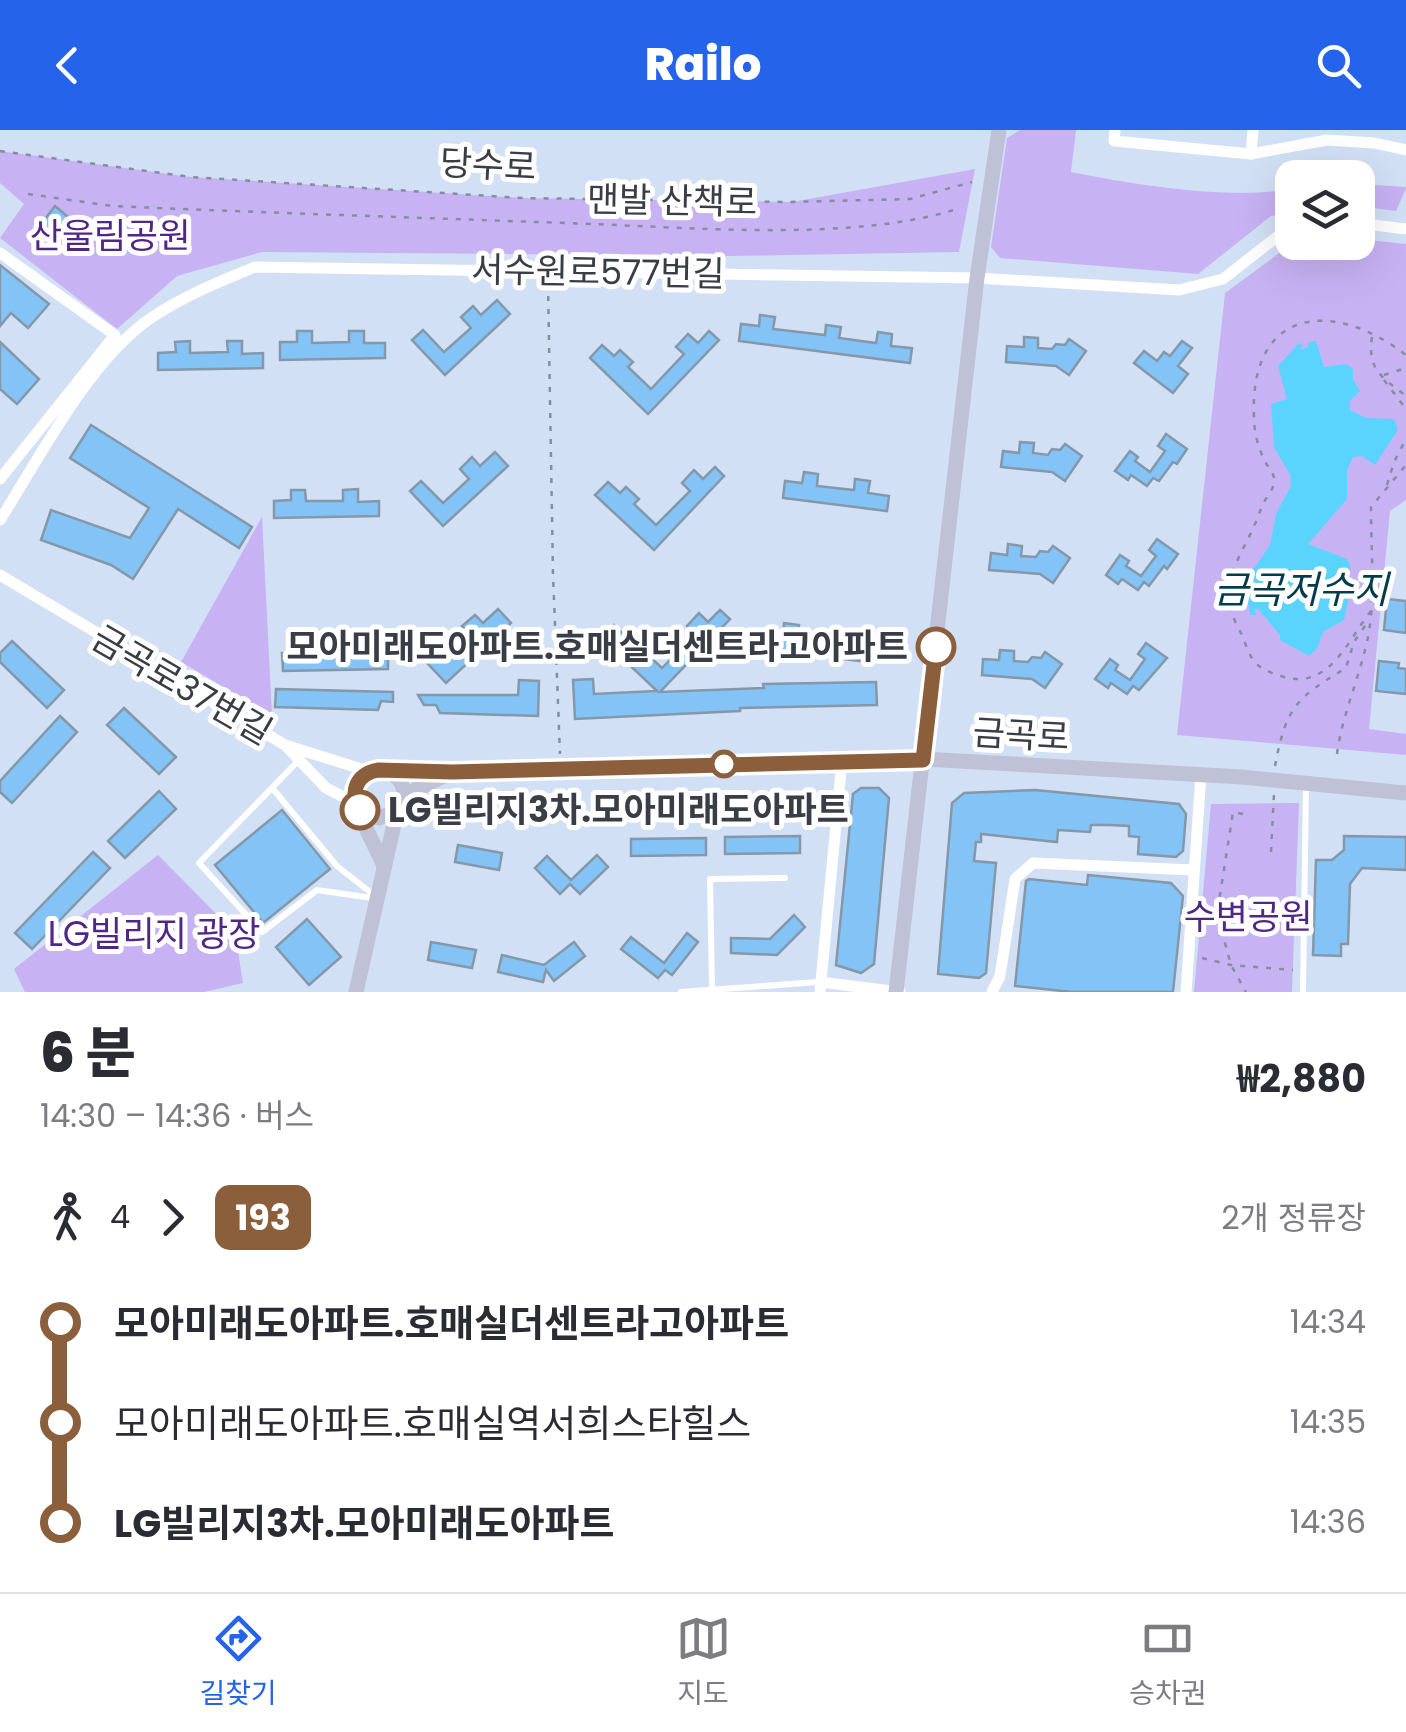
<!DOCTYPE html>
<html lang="ko">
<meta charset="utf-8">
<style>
body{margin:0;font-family:Poppins,"Noto Sans KR",sans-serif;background:#f2f2f3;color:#2b2b33;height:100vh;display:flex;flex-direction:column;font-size:38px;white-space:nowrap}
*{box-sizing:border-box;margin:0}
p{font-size:32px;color:#7c7c81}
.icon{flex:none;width:55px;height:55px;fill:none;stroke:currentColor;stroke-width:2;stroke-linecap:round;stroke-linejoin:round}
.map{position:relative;height:862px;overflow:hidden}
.side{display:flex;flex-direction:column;background:#fff;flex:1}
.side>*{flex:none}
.badge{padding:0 20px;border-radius:15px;font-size:35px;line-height:65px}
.buttons{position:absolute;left:1275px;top:30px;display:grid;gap:20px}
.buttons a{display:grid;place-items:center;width:100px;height:100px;border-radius:20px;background:#fff;box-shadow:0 10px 40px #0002;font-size:50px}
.map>.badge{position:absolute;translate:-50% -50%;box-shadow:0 0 0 5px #fff}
.legs{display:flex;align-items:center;gap:15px;height:110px;padding:0 40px;font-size:32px}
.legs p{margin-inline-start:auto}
.head{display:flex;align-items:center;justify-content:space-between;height:170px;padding:0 40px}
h1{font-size:55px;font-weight:800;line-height:75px}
ul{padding:0 40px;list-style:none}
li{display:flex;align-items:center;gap:35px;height:100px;font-size:38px}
li i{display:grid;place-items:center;width:15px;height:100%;margin:0 12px;background:currentColor}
li i::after{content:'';width:25px;height:25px;margin:-12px;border:8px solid;border-radius:50%;background:#fff}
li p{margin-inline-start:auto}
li:first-child i{background:linear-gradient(#0000 50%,currentColor 0)}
li:last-child i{background:linear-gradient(currentColor 50%,#0000 0)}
header{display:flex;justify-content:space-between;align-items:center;height:130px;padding:0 40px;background:#2563eb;color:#fff;font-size:45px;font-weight:800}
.dock{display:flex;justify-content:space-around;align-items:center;height:140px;border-top:2px solid #e1e1e2;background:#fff;font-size:28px;color:#7c7c81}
.dock a{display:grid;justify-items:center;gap:5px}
.dock .current{color:#2563eb}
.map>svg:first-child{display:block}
.green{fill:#c7b2f4}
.water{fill:#5bd4fd}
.building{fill:#83c3f5;stroke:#8498a9;stroke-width:2.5}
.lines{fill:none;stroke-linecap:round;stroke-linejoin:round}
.path{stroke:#858e9d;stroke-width:2.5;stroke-dasharray:5 8;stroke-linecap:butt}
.lane{stroke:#fff;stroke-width:6}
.street{stroke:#fff;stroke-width:11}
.secondary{stroke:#bfc1d6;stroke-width:15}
.line-1-casing{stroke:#fff;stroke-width:22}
.line-1{stroke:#8b5e3c;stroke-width:15}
.stop-1-dot{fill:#fff;stroke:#8b5e3c;stroke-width:5}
.labels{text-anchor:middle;stroke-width:10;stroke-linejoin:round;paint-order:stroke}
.street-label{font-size:35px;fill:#383d46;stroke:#fff}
.park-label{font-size:35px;fill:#502686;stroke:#fff}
.stop-label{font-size:35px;font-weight:bold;fill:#383d46;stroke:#fff;text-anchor:end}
.water-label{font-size:38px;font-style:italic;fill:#023b4c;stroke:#fff}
</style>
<header><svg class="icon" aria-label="back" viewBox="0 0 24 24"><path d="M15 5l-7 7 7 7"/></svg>Railo<svg class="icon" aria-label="search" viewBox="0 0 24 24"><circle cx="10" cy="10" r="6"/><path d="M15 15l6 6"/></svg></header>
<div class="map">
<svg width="1406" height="862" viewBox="0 0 1406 862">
<rect width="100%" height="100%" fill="#d2e0f6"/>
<g class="green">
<path d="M 1020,0 L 1076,0 L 1071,42 C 1136,55 1228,70 1292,59 L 1292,82 L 1271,86 L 1198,144 L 1000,128 L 991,117 L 1007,8 Z"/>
<polygon points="0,21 191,47 522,68 792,72 975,39 959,122 730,126 262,122 177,146 117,199 0,108 24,74 0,53"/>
<polygon points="1358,54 1406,57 1406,59 1396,81 1358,76"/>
<polygon points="1358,109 1406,114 1406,370 1390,381 1369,599 1406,604 1406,625 1177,605 1225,163 1293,113 1358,112"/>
<polygon points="262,387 272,585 181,532"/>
<polygon points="1299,673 1292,862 1194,862 1211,674"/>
<polygon points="158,725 235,803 243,853 204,862 25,862 14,839"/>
</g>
<polygon class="water" points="1316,211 1324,237 1346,234 1353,239 1353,249 1360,261 1350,271 1350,280 1366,288 1394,289 1398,300 1375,335 1362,326 1353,327 1347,340 1347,369 1308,414 1347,429 1350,436 1350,462 1344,490 1323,502 1317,519 1309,526 1280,510 1280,505 1258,479 1254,479 1256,485 1250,485 1245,452 1270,415 1276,384 1291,356 1290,345 1274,317 1271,274 1287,269 1278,236 1299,213 1303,215 1300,220 1308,217 1309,212"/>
<g class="building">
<polygon points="55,76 74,92 61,108 42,93"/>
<polygon points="0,135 49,174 28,198 11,183 0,196"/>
<polygon points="497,170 510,184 445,245 412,210 423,200 444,222 471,198 461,187 473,176 481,185"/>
<polygon points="760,185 775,187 773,199 825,205 826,195 841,197 839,208 876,213 878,202 892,204 891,216 912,218 910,233 739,211 741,194 759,196"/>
<polygon points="297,201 312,201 312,213 349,212 349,201 364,201 364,213 385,213 385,228 280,230 280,212 297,212"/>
<polygon points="709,201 719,210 648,284 590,228 602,215 614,226 620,220 633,232 628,237 651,259 684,224 676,217 688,204 698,213"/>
<polygon points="1024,207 1038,208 1038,218 1052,219 1056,214 1065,215 1069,209 1086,221 1069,245 1056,236 1006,232 1007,216 1024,217"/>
<polygon points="190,211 190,223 228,222 227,211 242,211 242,224 263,223 263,238 158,240 158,223 176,222 175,212"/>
<polygon points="1182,211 1192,218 1178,236 1188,244 1173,263 1134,233 1144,221 1157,231 1164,222 1170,226"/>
<polygon points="0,212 39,249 17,274 0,259"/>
<polygon points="91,295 252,397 239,418 178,379 133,449 111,435 41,410 51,380 130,408 149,378 70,328"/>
<polygon points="1166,304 1187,319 1177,334 1173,332 1159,351 1153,348 1147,356 1131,345 1128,350 1115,341 1130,321 1138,327 1135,331 1150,342 1165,321 1158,316"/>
<polygon points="1020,312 1034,313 1033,323 1048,325 1052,319 1060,320 1065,314 1082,326 1065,351 1052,342 1001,337 1003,321 1019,323"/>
<polygon points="495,322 508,336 443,396 410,361 421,351 443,373 469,349 460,339 472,327 480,336"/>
<polygon points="715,337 724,346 654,420 595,365 608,352 620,363 626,357 639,369 634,374 656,395 690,361 682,353 694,340 703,349"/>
<polygon points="804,342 818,344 817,356 854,360 855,349 870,351 868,363 889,366 887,381 783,368 785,351 802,353"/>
<polygon points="358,359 358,372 379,371 379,386 274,388 274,371 291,370 291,360 305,360 306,371 343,371 343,360"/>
<polygon points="1157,409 1178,424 1167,439 1164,436 1149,456 1144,452 1138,460 1122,449 1118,454 1106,445 1120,425 1129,431 1126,436 1141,446 1156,426 1149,420"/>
<polygon points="1008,414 1022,416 1021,426 1036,427 1040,421 1048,422 1053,416 1070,428 1053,453 1040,444 989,440 991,423 1007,425"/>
<polygon points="1387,469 1406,471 1406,503 1384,500"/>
<polygon points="498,479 511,493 446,553 413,518 424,508 445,531 472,506 462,496 475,485 483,493"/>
<polygon points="720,480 730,489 660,562 764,558 763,554 876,552 877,575 740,578 740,581 575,589 573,550 593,549 594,564 657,561 601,508 614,495 625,506 631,500 644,512 639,517 662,538 695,504 687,496 699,483 708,492"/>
<polygon points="784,493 799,495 797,506 834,511 836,500 851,502 849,514 870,517 868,532 764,519 766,502 783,504"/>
<polygon points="12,511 64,560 47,578 0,532 0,523"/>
<polygon points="314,512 314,524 352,523 352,512 366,512 367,524 388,524 388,539 283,541 282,523 300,523 300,513"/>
<polygon points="1146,513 1167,528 1139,560 1133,556 1127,564 1111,553 1108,558 1095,549 1110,529 1118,535 1115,540 1130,550 1145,529 1138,524"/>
<polygon points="1000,520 1014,521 1014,531 1028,532 1032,527 1041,528 1045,522 1062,534 1045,558 1032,549 982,545 983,529 999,530"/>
<polygon points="1379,531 1399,533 1398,538 1406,539 1406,564 1376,561"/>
<polygon points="519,550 539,551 538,586 440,583 436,575 424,575 418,565 518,565"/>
<polygon points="276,559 393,562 393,572 381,571 378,580 275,577"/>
<polygon points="124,578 176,627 159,644 107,595"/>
<polygon points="60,586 77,602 12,673 0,662 0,651"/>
<polygon points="861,658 879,658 889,668 874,834 861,843 836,835 853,664"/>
<polygon points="1035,660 1179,674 1186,684 1183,721 1176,727 1138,724 1139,707 1129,706 1129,696 1109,695 1091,695 1090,702 1058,700 1057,712 981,704 981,712 976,712 974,731 996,733 986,843 979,848 938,844 952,673 964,663"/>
<polygon points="159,661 176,679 125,728 108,711"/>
<polygon points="282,680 330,739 263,793 215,735"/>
<polygon points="800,706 800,723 725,724 725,707"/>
<polygon points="1344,706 1406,707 1406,740 1362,738 1350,754 1348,814 1341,814 1341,826 1313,825 1316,730 1332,730 1344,720"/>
<polygon points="706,708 706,725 631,726 631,709"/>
<polygon points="458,715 502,723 499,740 455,732"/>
<polygon points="93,722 110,738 32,819 15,803"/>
<polygon points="597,725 608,737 580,764 570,754 560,764 535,738 547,726 571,750"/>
<polygon points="1088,745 1171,753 1183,766 1173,862 1072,862 1015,856 1026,751 1029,749 1087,755"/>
<polygon points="794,785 805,797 777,825 731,823 731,808 770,809"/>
<polygon points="307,789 341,827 309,855 276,817"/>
<polygon points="687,803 698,812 672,845 665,840 658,848 621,819 631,807 664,833"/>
<polygon points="431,812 476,820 472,838 428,830"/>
<polygon points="574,812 585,826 554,851 546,840 543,852 498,842 502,825 544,835"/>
</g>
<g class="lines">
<g class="path">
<polyline points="0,21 191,47 522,68 787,72 910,69 972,52"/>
<path d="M 28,64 L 112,76 C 272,83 431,88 591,94 C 700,98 850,111 954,80"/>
<polyline points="548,153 553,444 560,624"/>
<path d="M 1372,207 C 1367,240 1382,247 1406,266"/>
<polyline points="1384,245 1406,238"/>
<polyline points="1384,250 1406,279"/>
<polyline points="1387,355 1394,332 1406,309"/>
<path d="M 1371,481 C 1347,511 1329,562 1281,546 C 1253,537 1252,531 1242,505 C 1237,495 1229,481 1228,470 C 1226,439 1252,409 1261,378 C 1264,369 1274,361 1274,351 C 1275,343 1268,338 1265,331 C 1258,318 1254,302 1254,287 C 1249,178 1332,168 1406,225"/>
<path d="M 1337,624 C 1343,578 1366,535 1371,487 C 1374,451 1371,413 1371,377 L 1406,335"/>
<path d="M 1275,636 C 1286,577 1296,568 1346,538 L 1354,512 L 1369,490"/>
<polyline points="1243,684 1233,682 1217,784 1231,835 1246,862"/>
<polyline points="1271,722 1274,664"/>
<polyline points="1202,828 1231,835 1293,840"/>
</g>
<g class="lane">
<polyline points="273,659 337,736 379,769 317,760 262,802 199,733 298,631"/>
<polyline points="712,858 710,749 785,748"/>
<polyline points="681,862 819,852"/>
<polyline points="1303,862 1306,655"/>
</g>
<g class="street">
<polyline points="1115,0 1114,11 1251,24 1327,10 1374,13 1406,20"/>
<polyline points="1251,24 1253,0"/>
<polyline points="1358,93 1406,99"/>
<polyline points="0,123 115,205 0,349"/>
<path d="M 0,390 C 40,327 90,229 151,188 C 183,166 219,152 255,137 L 977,148 L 1179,160 L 1223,149 L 1283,102 L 1292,100"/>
<polyline points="0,445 285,615 326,658 357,674"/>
<polyline points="285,615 371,642"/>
<polyline points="820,852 900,862"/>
<polyline points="820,862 842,631"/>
<polyline points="992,862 1000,846 1015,749 1033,733 1194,740"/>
<polyline points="1186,862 1201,644"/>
</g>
<g class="secondary">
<polyline points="386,641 923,629 1242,647 1406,663"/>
<polyline points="403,666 448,644"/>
<path d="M 361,680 L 379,688 L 397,681 C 426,635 347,626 355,669 C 359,688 376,717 384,736"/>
<polyline points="356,862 397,681"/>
<polyline points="896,862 977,148 999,0"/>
</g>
</g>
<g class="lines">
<defs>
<path id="line-1" d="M 360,680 C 349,661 357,644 378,640 L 452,642 L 923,630 L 936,517"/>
</defs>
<use href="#line-1" class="line-1-casing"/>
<use href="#line-1" class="line-1"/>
</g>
<g class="stop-1-dot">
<circle cx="936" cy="517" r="18"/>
<circle cx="724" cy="634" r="12"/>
<circle cx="360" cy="680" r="18"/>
</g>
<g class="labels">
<g class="street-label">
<text transform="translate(488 35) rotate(3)" y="12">당수로</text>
<text transform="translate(672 71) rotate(1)" y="12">맨발 산책로</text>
<text transform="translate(598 142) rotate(1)" y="12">서수원로577번길</text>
<text transform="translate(182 555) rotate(30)" y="12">금곡로37번길</text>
<text transform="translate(1021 605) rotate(3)" y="12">금곡로</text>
</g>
<g class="park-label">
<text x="110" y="118">산울림공원</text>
<text x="1248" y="799">수변공원</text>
<text x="154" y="816">LG빌리지 광장</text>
</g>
<g class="stop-label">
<text x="908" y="529">모아미래도아파트.호매실더센트라고아파트</text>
<text x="388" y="692" text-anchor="start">LG빌리지3차.모아미래도아파트</text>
</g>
<g class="water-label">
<text x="1301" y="473">금곡저수지</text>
</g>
</g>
</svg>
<div class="buttons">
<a><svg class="icon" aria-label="layers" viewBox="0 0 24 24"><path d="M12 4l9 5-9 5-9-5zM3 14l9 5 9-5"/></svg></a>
</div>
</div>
<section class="side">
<div class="head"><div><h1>6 분</h1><p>14:30 – 14:36 · 버스</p></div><b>₩2,880</b></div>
<div class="legs"><svg class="icon" aria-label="walk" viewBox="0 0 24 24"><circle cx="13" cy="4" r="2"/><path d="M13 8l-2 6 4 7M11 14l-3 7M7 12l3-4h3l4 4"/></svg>4<svg class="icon" aria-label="forward" viewBox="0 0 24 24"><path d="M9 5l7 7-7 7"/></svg><b class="badge" style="background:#8b5e3c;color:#fff">193</b><p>2개 정류장</p></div>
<ul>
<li><i style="color:#8b5e3c"></i><b>모아미래도아파트.호매실더센트라고아파트</b><p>14:34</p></li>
<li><i style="color:#8b5e3c"></i><span>모아미래도아파트.호매실역서희스타힐스</span><p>14:35</p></li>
<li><i style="color:#8b5e3c"></i><b>LG빌리지3차.모아미래도아파트</b><p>14:36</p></li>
</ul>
</section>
<nav class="dock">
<a class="current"><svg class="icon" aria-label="directions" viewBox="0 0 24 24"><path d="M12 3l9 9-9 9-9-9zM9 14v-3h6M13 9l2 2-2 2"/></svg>길찾기</a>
<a><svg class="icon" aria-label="map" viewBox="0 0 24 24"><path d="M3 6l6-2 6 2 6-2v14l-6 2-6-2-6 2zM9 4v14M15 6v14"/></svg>지도</a>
<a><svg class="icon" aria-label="tickets" viewBox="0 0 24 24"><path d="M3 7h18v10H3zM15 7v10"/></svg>승차권</a>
</nav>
